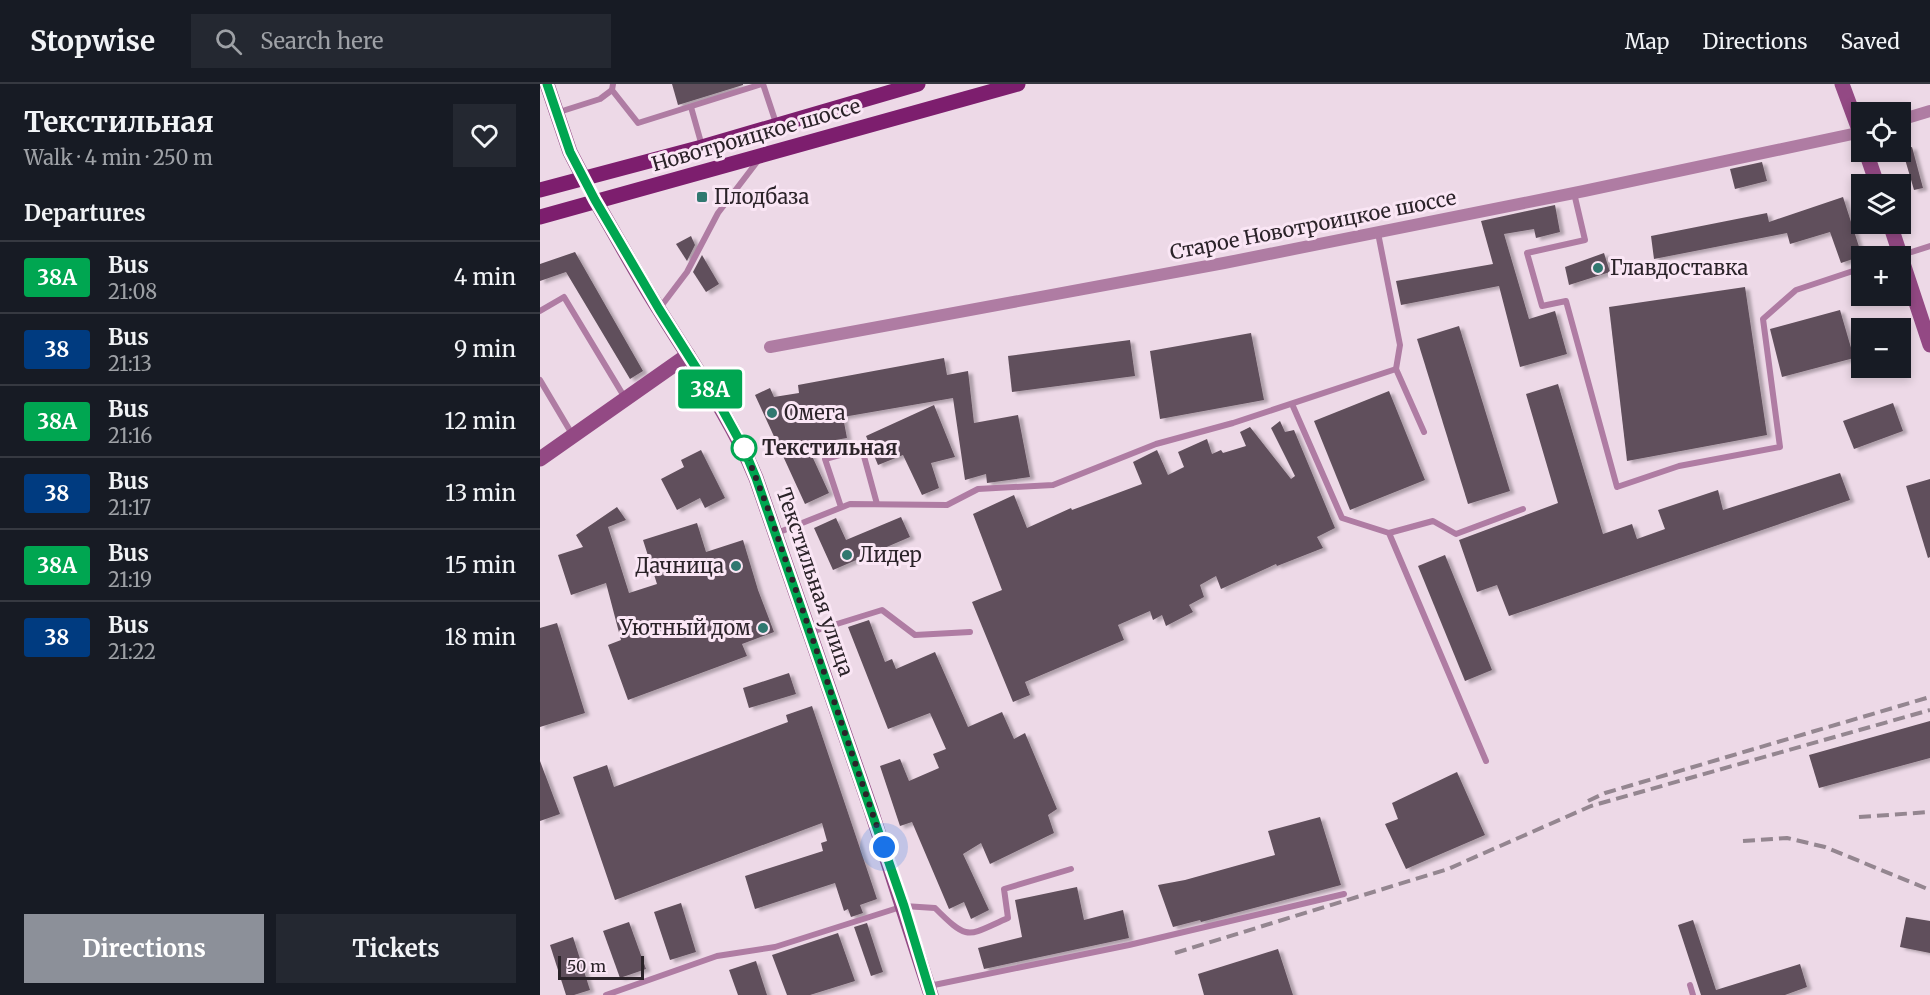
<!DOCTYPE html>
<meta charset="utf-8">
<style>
body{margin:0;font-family:Merriweather,serif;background:#242831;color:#f1f3f6;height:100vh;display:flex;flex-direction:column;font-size:22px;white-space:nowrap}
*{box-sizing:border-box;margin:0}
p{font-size:20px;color:#9ea1a6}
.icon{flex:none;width:33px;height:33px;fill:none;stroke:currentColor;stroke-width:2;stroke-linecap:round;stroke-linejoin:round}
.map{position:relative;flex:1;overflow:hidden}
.side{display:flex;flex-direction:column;background:#171b24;width:540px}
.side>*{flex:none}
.badge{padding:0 12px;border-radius:4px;font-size:21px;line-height:39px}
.buttons{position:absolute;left:1311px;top:18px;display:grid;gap:12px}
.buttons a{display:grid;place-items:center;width:60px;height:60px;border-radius:0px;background:#171b24;box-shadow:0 3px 9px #0003;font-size:30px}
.scale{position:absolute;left:18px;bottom:15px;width:86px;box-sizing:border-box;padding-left:6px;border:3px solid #2b2329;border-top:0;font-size:16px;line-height:21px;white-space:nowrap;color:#2b2329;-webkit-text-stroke:4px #fae6f5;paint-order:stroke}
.you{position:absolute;width:30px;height:30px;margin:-15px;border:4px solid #fff;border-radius:50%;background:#1a73e8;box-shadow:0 0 0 9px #1a73e833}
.map>.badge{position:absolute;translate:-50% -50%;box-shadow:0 0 0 3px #fff}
h2{padding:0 24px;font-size:22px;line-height:54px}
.round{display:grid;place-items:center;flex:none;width:63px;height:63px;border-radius:0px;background:#242831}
.overview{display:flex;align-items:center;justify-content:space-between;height:102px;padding:0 24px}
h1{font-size:28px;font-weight:700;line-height:45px}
.button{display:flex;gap:12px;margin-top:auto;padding:12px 24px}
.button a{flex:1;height:69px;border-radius:0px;background:#8c9099;color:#fff;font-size:24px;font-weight:700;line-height:69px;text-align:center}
.button a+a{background:#242831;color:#f1f3f6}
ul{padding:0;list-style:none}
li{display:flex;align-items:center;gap:18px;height:72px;padding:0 24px;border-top:2px solid #363941}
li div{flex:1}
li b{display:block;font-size:22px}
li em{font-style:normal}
li .badge{min-width:66px;font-weight:700;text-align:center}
header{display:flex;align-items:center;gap:36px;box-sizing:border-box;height:84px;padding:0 30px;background:#171b24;border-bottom:2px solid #363941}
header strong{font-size:28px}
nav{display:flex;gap:33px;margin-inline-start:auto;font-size:21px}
.search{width:420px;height:54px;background:#242831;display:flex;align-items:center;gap:15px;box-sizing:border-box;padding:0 21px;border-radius:0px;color:#9ea1a6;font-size:22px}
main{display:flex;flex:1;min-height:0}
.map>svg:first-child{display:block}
.building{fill:#604f5b;filter:url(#shadow)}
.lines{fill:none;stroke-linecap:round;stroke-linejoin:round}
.lane{stroke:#af7ca3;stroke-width:6}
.street{stroke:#af7ca3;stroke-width:12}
.secondary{stroke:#934984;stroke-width:15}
.primary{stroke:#7d1e6e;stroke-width:15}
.rail{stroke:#948690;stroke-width:4;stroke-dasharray:12 6;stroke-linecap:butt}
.line-casing{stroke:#fff;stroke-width:14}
.line{stroke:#00a651;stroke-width:9}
.walk{stroke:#2b2329;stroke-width:6;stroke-dasharray:0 10.8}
.poi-dot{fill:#307870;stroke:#fae6f5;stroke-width:2}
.stop-dot{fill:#fff;stroke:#00a651;stroke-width:3}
.labels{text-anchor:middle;stroke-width:6;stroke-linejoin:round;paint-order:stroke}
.street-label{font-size:20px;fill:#2b2329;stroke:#fae6f5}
.poi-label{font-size:20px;fill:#2b2329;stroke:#fae6f5;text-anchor:start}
.stop-label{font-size:20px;font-weight:bold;fill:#2b2329;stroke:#fae6f5;text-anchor:start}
</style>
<header>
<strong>Stopwise</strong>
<div class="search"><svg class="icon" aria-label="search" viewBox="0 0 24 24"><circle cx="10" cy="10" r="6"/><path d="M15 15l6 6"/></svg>Search here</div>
<nav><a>Map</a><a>Directions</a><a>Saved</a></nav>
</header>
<main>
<section class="side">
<div class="overview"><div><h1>Текстильная</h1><p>Walk · 4 min · 250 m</p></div><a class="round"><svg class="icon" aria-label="heart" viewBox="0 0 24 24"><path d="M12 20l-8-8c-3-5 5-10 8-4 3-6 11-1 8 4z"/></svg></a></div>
<h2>Departures</h2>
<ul>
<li><span class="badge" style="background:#00a651;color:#fff">38А</span><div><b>Bus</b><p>21:08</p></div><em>4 min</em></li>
<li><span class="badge" style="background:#003b80;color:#fff">38</span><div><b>Bus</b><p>21:13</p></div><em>9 min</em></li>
<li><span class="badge" style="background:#00a651;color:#fff">38А</span><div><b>Bus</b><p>21:16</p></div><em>12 min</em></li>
<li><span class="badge" style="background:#003b80;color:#fff">38</span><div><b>Bus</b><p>21:17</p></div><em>13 min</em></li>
<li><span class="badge" style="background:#00a651;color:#fff">38А</span><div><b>Bus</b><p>21:19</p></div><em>15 min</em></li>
<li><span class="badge" style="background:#003b80;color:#fff">38</span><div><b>Bus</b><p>21:22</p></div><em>18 min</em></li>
</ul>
<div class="button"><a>Directions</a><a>Tickets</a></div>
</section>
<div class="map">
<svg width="1390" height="911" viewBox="0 0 1390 911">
<defs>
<filter id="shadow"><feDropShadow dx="4.5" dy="2.5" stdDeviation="1.5" flood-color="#0004"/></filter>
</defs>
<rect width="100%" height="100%" fill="#edd9e7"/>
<g class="building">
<polygon points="132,0 203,0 203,1 138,21"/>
<polygon points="1372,63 1383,104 1374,106 1362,65"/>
<polygon points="1222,78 1227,97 1195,105 1190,85"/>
<polygon points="1303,113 1322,172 1301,179 1290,148 1250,160 1247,149 1114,175 1111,152 1227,129 1229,138"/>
<polygon points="1015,121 1020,148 996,154 994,145 964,150 989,235 1015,227 1027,270 980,283 959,202 861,221 856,197 953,180 941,137"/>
<polygon points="151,152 155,161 147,177 136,160"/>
<polygon points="35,168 103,287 90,295 26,188 0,197 0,180"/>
<polygon points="1064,169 1070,188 1029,201 1025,183"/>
<polygon points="162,171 179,200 166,208 153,188"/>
<polygon points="1205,203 1227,351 1087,377 1069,223"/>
<polygon points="1300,226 1314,274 1242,293 1230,245"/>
<polygon points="919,242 970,407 928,420 877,255"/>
<polygon points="711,249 724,316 620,335 610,267"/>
<polygon points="590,256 595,292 472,308 468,272"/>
<polygon points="404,274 407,291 428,287 434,339 478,331 490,393 447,399 446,390 425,396 413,314 303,333 307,354 267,361 289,409 265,420 215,311 230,304 234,313 259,309 258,301"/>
<polygon points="1018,300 1063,450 1092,440 1097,455 1125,445 1118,426 1178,406 1183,426 1300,389 1310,416 969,532 957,501 937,508 919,456 1018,419 986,310"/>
<polygon points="849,307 885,396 810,426 774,337"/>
<polygon points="1353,319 1363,347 1314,365 1303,337"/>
<polygon points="394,321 415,373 391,379 399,404 382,411 363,371 338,381 326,352"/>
<polygon points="740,337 745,348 754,346 795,444 777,453 783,464 737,482 736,480 681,505 676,492 660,501 664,513 649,521 653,528 626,542 622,531 613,536 610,527 578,541 584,556 485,598 490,611 473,618 432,518 462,506 433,430 474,411 487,444 531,424 532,426 602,400 593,378 617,366 628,391 644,383 638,368 667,355 672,370 681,366 683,369 706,362 700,348 710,343 751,395 755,392 731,344"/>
<polygon points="161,366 185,414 165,424 160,414 137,426 121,395 144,383 141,376"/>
<polygon points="1390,395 1390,473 1388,474 1366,402"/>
<polygon points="77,423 86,436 68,443 89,509 117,500 103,456 157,439 166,468 203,456 218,506 234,548 202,560 207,572 88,616 68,561 81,556 66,499 31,511 18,471 43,463 36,451"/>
<polygon points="361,433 370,453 293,486 274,444 296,434 306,456"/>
<polygon points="905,471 952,586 925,597 878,482"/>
<polygon points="329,536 345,578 352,575 356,585 395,568 428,643 462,628 474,655 485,649 517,725 508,731 514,749 450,780 441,759 423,770 449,826 431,835 424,818 409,825 372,738 360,742 340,682 360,675 369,697 399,684 393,670 406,665 390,629 348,645 308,543"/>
<polygon points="17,539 45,629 0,643 0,544"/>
<polygon points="249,589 256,610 209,624 203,604"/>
<polygon points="272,622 337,815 320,821 323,829 311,833 308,825 304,827 295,799 215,825 205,792 283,767 281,759 287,757 282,739 75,816 33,693 67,681 74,703 248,638 246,631"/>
<polygon points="1390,637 1390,674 1279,704 1269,671"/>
<polygon points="0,677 20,730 0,737"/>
<polygon points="917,688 945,751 866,785 845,740 858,735 852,719"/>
<polygon points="780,733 801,801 661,838 660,836 633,843 618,801 645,796 735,771 728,747"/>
<polygon points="537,803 544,836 583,826 589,854 444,885 438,864 482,853 475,816"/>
<polygon points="141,819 156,868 130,876 114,828"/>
<polygon points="1366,833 1390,837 1390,869 1360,863"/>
<polygon points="1153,836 1176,906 1260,880 1267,903 1245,911 1161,911 1138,841"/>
<polygon points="89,838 106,885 80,894 63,847"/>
<polygon points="327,839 343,888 331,892 314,843"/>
<polygon points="298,849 315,897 270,911 247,911 232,871"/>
<polygon points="33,853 50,906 34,911 26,911 10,861"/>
<polygon points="738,865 753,911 664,911 658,890"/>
<polygon points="216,877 227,911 198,911 189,886"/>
</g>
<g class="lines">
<g class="lane">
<polyline points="73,0 72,6 98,39 222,0"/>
<polyline points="223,0 236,39"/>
<polyline points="151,23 162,62"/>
<polyline points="16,29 60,15 72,6"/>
<polyline points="1034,109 1045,156 987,169 1002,222 1026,217 1077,403 1139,382 1240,363 1223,235 1256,206 1322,184"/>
<polyline points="838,149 860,261 856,285"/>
<polyline points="1362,171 1390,162"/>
<polyline points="119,225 147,188 178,129 220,74"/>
<polyline points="0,227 24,213 85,314"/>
<polyline points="0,296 32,350"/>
<polyline points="752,320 802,434 849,449 946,677"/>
<polyline points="301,423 285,375 322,365 337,420"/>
<polyline points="237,449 310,420 407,421 438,405 513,401 616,360 693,339 856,285 884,348"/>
<polyline points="849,449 893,437 916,450 983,425"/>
<polyline points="271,548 342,526 375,551 430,548"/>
<polyline points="1150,901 1153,911"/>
<polyline points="389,902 589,861 804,810"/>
<path d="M 66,911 L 177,872 L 235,863 L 364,822 L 395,824 C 429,858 427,852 468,834 L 464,805 L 531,785"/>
</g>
<g class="street">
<polyline points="1360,36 1390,27"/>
<polyline points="230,263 684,179 1044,107 1322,48"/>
</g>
<g class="secondary">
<polyline points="7,0 30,68 43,93"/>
<polyline points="1302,0 1322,54"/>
<polyline points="1326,68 1337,100"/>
<path d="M 55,116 C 77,153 97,191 120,227 C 154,282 191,334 216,394 L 330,723 L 391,911"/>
<polyline points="1350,140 1390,261"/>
<polyline points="0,375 148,271"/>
</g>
<g class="primary">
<polyline points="0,106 162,63 378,0"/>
<polyline points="0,133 478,0"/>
</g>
<g class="rail">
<polyline points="1048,717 1065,709 1390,613"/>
<polyline points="1319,733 1390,728"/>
<polyline points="1203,757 1247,754 1285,763 1390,806"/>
<polyline points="635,869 908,785 1051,722 1390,626"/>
</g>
</g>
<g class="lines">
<defs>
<polyline id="line" points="7,0 30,68 55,116 119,225 181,323 203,363 216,394 364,822 391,911"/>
</defs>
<use href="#line" class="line-casing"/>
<use href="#line" class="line"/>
<polyline class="walk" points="204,364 227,422 344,763"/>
</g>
<g class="poi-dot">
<rect x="156" y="107" width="12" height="12" rx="3"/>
<circle cx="1058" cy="184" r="6"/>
<circle cx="232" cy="329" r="6"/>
<circle cx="307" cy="471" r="6"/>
<circle cx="196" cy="482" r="6"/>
<circle cx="223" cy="544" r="6"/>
</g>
<circle class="stop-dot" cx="204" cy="364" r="12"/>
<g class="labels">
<g class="street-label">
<text transform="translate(216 51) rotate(-16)" y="7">Новотроицкое шоссе</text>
<text transform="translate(773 141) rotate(-11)" y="7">Старое Новотроицкое шоссе</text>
<text transform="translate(275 498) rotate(71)" y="7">Текстильная улица</text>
</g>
<g class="poi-label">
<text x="174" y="120">Плодбаза</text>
<text x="1070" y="191">Главдоставка</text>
<text x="244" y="336">Омега</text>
<text x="319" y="478">Лидер</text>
<text x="184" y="489" text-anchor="end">Дачница</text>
<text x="211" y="551" text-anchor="end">Уютный дом</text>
</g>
<g class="stop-label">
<text x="222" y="371">Текстильная</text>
</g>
</g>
</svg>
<div class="buttons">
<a><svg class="icon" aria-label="locate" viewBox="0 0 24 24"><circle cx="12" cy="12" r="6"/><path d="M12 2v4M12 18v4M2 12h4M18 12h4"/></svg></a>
<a><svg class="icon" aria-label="layers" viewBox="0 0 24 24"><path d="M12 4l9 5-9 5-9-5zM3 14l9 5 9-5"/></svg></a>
<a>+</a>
<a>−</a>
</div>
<div class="scale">50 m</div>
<div class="you" style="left:344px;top:763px"></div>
<b class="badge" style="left:170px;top:305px;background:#00a651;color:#fff">38А</b>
</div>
</main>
